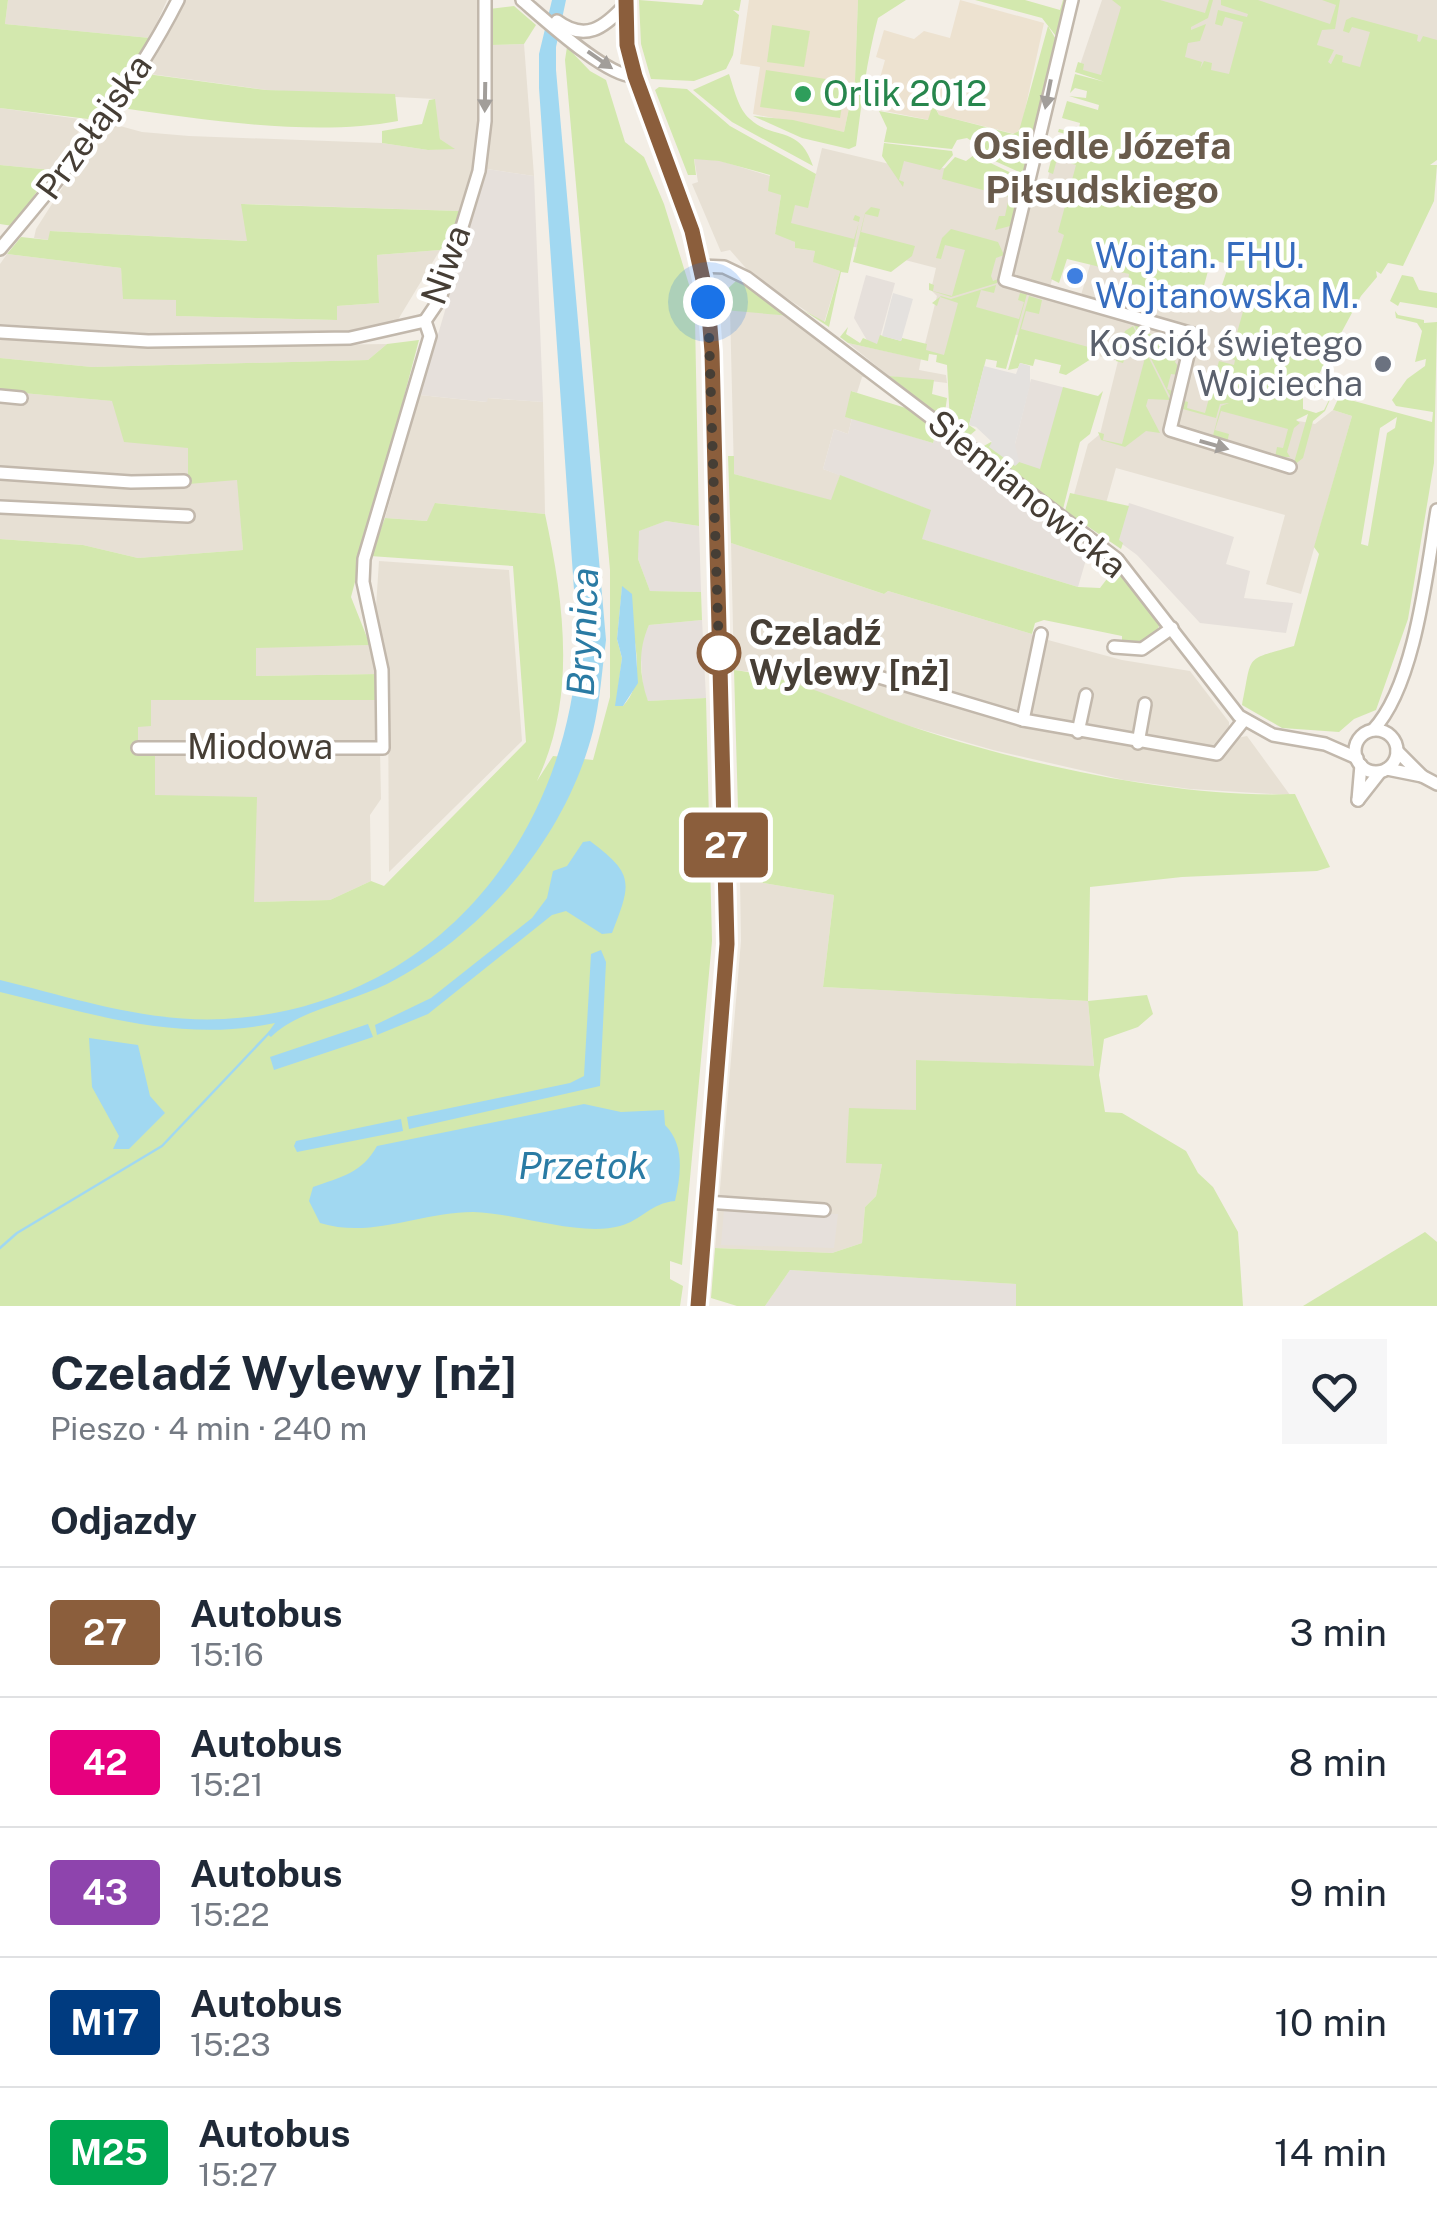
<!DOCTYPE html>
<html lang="pl">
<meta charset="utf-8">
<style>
body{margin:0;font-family:"Public Sans",sans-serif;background:#f6f6f7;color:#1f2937;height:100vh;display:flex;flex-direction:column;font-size:38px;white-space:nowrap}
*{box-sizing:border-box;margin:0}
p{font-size:32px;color:#747a83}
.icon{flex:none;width:55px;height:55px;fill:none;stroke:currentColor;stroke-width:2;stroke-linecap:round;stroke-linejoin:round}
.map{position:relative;height:1306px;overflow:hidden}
.panel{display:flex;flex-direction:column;background:#fff;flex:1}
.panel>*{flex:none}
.badge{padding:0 20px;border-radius:8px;font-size:35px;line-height:65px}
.you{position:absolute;width:50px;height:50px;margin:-25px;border:8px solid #fff;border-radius:50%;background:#1a73e8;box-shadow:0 0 0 15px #1a73e833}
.map>.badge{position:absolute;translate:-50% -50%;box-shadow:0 0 0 5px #fff}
h2{padding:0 50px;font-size:38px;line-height:90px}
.round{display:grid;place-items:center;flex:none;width:105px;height:105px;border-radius:0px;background:#f6f6f7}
.head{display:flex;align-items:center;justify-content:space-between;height:170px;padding:0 50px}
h1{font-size:48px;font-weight:700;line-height:75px}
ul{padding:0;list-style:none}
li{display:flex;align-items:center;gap:30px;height:130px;padding:0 50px;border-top:2px solid #e0e1e3}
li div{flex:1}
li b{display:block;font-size:38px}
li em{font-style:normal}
li .badge{min-width:110px;font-weight:700;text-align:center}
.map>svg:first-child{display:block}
.residential{fill:#e7e0d4}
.industrial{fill:#e6e0db}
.education{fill:#ede2d0}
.green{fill:#d3e8ae;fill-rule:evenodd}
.parking{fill:#e4e1de}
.water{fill:#a1d8f1}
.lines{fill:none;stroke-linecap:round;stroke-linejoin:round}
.stream{stroke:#a1d8f1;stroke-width:2.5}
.minor-casing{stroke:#c2b8ac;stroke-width:16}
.major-casing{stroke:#e5b262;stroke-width:19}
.minor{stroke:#fff;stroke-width:11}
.major{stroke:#ffd794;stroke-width:14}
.oneway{fill:#a29e9a}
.line-casing{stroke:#fff;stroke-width:22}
.line{stroke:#8b5e3c;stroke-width:15}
.walk{stroke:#463e35;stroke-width:10;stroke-dasharray:0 18}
.leisure-dot{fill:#2e9e5b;stroke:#fff;stroke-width:4}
.shop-dot{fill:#3f7fe0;stroke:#fff;stroke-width:4}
.worship-dot{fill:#6b7280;stroke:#fff;stroke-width:4}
.stop-dot{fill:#fff;stroke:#8b5e3c;stroke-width:5}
.labels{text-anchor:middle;stroke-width:9;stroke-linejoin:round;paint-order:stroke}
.leisure-label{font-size:35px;fill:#27864d;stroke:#fff;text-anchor:start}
.street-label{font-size:35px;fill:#463e35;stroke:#fff}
.shop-label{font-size:35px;fill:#366cbe;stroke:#fff;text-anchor:start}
.worship-label{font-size:35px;fill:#5b616d;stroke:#fff;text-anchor:end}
.stop-label{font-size:35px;font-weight:bold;fill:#463e35;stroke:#fff;text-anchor:start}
.neighbourhood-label{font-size:38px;font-weight:bold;fill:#695b4c;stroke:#fff}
.water-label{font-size:38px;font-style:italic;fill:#2a7ba4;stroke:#fff}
</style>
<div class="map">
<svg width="1437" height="1306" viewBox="0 0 1437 1306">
<rect width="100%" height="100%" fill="#f3eee6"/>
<g class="residential">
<polygon points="8,0 167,0 150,38 5,24"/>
<polygon points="184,0 477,0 482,109 475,162 459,211 245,204 248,241 51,231 49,240 34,238 36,229 64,185 101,128 109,123 142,132 189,136 382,143 428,150 453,148 440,139 434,99 266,90 143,73"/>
<polygon points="1102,0 1129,0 1106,79 1078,71"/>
<polygon points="1155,0 1437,0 1437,47 1362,72 1313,59 1322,27 1233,78 1182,64"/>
<polygon points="524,44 534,176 487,169 491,45"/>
<polygon points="0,108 87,120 52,170 0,165"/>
<polygon points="822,148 898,166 901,158 947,169 946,176 1041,203 1054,156 1084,164 1050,287 1081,295 1091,262 1220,302 1226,281 1254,289 1288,419 1315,424 1333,410 1352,416 1301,594 1266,584 1285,515 1116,468 1105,507 1073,498 1088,444 1100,434 1118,361 963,321 953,359 923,352 937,296 931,290 936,268 785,229 792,200 809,203"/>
<polygon points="694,158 721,161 770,176 781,195 775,234 788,237 795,242 795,248 815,251 814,262 840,271 824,323 751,274 730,250 721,252 692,184 698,182"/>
<polygon points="440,250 396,323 352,332 160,334 0,324 0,264 7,254 121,268 123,290 176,300 177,316 336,320 337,306 379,303 377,255"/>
<polygon points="730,309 791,316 872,378 862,377 857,393 852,391 846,417 852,418 848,434 834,429 823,469 840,475 832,501 734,474"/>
<polygon points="0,338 148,347 387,344 368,360 92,367 0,358"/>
<polygon points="848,343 921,359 919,370 946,375 947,383 889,376"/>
<polygon points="0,391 113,401 238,479 243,550 138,558 83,545 0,539"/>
<polygon points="420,395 486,402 487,398 543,402 545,514 436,503 428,521 385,518"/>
<polygon points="731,543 884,594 888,591 1032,634 1035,641 1048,640 1122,660 1190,671 1229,722 1229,732 1237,738 1247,736 1290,795 1190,789 1124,780 993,750 906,725 764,673 734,670"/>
<polygon points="379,561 509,570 522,741 389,872 388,691 376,607"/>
<polygon points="370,645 378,674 256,676 256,647"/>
<polygon points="150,700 379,700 381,799 370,815 371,881 330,900 254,902 155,795 155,745 138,745 138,727"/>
<polygon points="740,879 834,895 823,987 1088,1001 1094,1067 917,1060 916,1110 882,1164 876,1196 865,1207 862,1243 832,1253 715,1248 741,941"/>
</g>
<g class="industrial">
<polygon points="487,169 534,176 543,402 488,398 487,402 420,395"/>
<polygon points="866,275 895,283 878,345 868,342 854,318"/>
<polygon points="1031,379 1066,388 1043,473 1015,466 1015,444"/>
<polygon points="852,418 933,443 937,429 1090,546 1078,587 921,539 930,510 823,469 834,429 848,434"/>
<polygon points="1129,503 1234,537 1226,564 1250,571 1244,598 1293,603 1286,633 1200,623 1137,555 1118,541"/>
<polygon points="666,521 699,526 701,592 650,591 638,559 638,531"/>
<polygon points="702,620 706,698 648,701 643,689 640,643 649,625"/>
<polygon points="724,1209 838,1214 834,1248 721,1245"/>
<polygon points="790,1270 1017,1284 1016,1306 765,1306"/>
</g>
<g class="education">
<polygon points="749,0 858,0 855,80 844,132 753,114 760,67 740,64"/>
<polygon points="960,0 1044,23 1021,128 1015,134 939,115 934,104 929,120 880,110 881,97 875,96 885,60 876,57 884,30 914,39 924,31 950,38"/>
</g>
<g class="green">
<polygon points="0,0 8,0 5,24 150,38 96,120 0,108"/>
<polygon points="639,0 702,5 704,0 741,0 739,11 733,10 739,15 733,55 726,69 694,81 651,79 641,44"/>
<path d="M 858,0 L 906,0 L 878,18 C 866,62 862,102 856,146 L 849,149 L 802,138 L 753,116 L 793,120 L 844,132 L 855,80 Z"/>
<polygon points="975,0 1025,0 1060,10 1063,0 1069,0 1059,40 1042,18"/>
<polygon points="1112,0 1160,0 1205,13 1209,0 1213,0 1208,18 1191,27 1191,30 1206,24 1200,41 1188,43 1185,57 1202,62 1200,69 1204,61 1212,63 1211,70 1229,74 1243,22 1225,17 1222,26 1215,24 1218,10 1247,17 1248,14 1221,5 1221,0 1258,0 1330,24 1336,5 1322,0 1340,0 1335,29 1322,30 1317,45 1334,50 1328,62 1331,64 1336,54 1343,56 1342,62 1360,67 1370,32 1352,27 1349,33 1343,31 1346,20 1352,17 1418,35 1417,41 1420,42 1423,36 1437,40 1437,160 1430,165 1437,165 1434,201 1403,266 1388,263 1381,274 1376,271 1377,277 1361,296 1317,378 1310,378 1314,380 1303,396 1303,409 1316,413 1324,410 1335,388 1325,411 1313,421 1303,458 1293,466 1308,414 1296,420 1300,423 1294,428 1287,452 1290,457 1275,457 1277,447 1283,448 1288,429 1221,411 1215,430 1229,434 1227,443 1212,439 1221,406 1229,403 1220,404 1216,418 1179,408 1181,400 1188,402 1187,408 1205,413 1219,361 1234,365 1235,360 1230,358 1249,290 1230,284 1225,299 1218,297 1229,264 1211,260 1199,304 1128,283 1129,274 1067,259 1059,283 1051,279 1064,235 1058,232 1076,165 1057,159 1053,174 1048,172 1057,137 1089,145 1089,140 1058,132 1059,129 1078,133 1080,123 1062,118 1067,101 1098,110 1099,105 1069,96 1086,98 1087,91 1075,88 1070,93 1075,74 1105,82 1075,72 1078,62 1084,64 1083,70 1101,75 1121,7"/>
<polygon points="514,6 536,25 524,44 491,45 489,9"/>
<polygon points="772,25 810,31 804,67 767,62"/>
<polygon points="1048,26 1057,41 1042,94 1028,176 975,152 973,142 967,138 957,140 952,149 884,142 887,128 879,111 928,120 933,104 939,115 1013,134 1019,131"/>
<path d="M 567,47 L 590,71 L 606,80 L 625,142 L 644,157 L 664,204 L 691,291 L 695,320 L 699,526 L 666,521 L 639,531 L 638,559 L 650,591 L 701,592 L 702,620 L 649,625 C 638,649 639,676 648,701 L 706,698 L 712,941 L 682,1265 L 670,1261 L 670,1279 L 683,1286 L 680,1306 L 0,1306 L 0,539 L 83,545 L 138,558 L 243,550 L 237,480 L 188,484 L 188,448 L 124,442 L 112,401 L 0,391 L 0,358 L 92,367 L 368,360 L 387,344 L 419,340 L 351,597 L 370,645 L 256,648 L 256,676 L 378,674 L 379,700 L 151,700 L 151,726 L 138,727 L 138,744 L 155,745 L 155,795 L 257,797 L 254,902 L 330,900 L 371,881 L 384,886 L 526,742 L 513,566 L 370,556 L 385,518 L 427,521 L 435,503 L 545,514 C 564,602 577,697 537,781 L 553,756 L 593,760 L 610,697 L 610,570 L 565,60 ZM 622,588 C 631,622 650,679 623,706 L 616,706 L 622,658 L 617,639 Z"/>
<polygon points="766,70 846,82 840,118 760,107"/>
<path d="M 147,74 L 266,90 L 395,94 L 398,121 C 317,137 203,120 122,108 Z"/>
<path d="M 729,74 C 734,88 738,109 750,119 C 774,141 799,124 813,166 L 732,122 L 693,90 Z"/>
<polygon points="659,87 687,89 730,126 816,174 808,208 795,205 791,223 854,239 859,222 853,220 855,215 860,217 848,273 841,272 829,327 803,310 825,322 840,271 813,262 815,251 795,248 795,242 775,234 781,195 768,191 770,175 719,161 694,159 696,175 688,175 655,90"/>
<polygon points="435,99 440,139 455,149 428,150 382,143 382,131 422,124 429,100"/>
<polygon points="884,143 952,151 953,155 940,170 904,161 899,180 904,182 903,187 882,156"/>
<polygon points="974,155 1026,180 1014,225 995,230 999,216 1005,216 1009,197 942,179 944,169 955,157 966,161"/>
<polygon points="0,165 52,170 13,226 0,224"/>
<polygon points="241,204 459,211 454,233 440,250 377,255 379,303 337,306 337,320 176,316 176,300 123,299 121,268 7,254 21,237 48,240 50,231 247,241"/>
<polygon points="871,207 880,209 878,217 865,214 861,232 915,246 912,256 891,272 853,262 865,213"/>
<polygon points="951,229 998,242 1004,255 996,258 991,276 993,281 998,279 997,283 951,297 929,290 929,283 934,285 933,291 952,296 965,250 945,245 941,259 936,258 942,238"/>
<polygon points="1402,275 1413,277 1419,290 1437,293 1437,308 1400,302 1398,306 1390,301"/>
<polygon points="736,281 744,285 791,316 724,310 723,293"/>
<polygon points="996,285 994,293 981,290 976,307 1019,319 1024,302 1018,300 1020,293 1027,294 1006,369 996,367 997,361 986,359 969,425 976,430 968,437 950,424 947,365 936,362 937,355 929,354 928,361 848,343 840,337 848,327 846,334 860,343 863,338 877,344 880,335 901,341 902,338 927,344 926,350 944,355 958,303 940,297 937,306 932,303 941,296 951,299"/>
<polygon points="1029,296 1042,300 1039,314 1026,311 1021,329 1096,349 1094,357 1066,375 1059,373 1061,365 1035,359 1033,366 1020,363 1018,368 1008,370"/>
<path d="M 1395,311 L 1398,315 L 1424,320 L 1424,323 L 1437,322 L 1434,463 L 1408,619 L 1376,710 L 1354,719 L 1339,732 L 1282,728 L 1242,705 C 1253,653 1243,661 1294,646 L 1319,554 L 1314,547 L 1352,416 L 1333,410 L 1339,397 L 1432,422 L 1433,412 L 1396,406 L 1392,400 L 1407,379 L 1425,366 L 1426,359 L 1415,362 L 1422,331 L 1417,323 L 1396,318 ZM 1397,417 L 1395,428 L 1387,433 L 1368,546 L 1361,544 L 1380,428 Z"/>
<polygon points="1134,325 1140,325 1138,331 1181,342 1182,338 1187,347 1178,353 1175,362 1180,369 1178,375 1171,374 1167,389 1175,392 1173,402"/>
<polygon points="1133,326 1170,400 1148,399 1146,406 1160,433 1146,431 1125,447 1101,440 1098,432 1104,434 1103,440 1122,444 1146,354 1128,349 1123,363 1116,361 1125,331"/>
<polygon points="889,376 934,380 932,394 947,398 944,419"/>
<polygon points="1063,387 1098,396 1103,391 1090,434 1080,442 1063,509 982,447 991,442 1016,465 1019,462 1040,469"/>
<polygon points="851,391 909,409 937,429 933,443 845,417"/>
<path d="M 728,456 L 734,456 L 734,474 L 831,500 L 840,475 L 931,510 L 922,539 L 1078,587 L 1100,588 L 1119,563 L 1160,624 C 1153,642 1139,645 1122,644 L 1122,636 L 1044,620 L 1035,623 L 1032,634 L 888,591 L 884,594 L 731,543 Z"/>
<polygon points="1070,493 1129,506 1119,540 1123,543 1121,549 1065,511"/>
<path d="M 734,670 C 795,677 850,705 907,725 C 1017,763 1179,799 1295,794 L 1330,867 L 1317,871 L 1182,877 L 1090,887 L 1088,1001 L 1147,995 L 1153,1014 L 1138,1027 L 1104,1039 L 1099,1075 L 1105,1112 L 1122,1113 L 1186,1151 L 1198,1173 L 1213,1187 L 1238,1232 L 1243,1306 L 1016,1306 L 1016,1284 L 790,1270 L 765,1306 L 737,1306 L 711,1298 L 715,1248 L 832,1253 L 862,1243 L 865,1207 L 876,1196 L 882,1164 L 846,1163 L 849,1108 L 916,1110 L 916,1060 L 1094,1066 L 1088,1001 L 823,987 L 834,895 L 740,879 Z"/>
<polygon points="1425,1232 1437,1242 1437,1306 1303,1306"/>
</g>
<g class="parking">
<polygon points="893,293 913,299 901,341 882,336"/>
<polygon points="1020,363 1030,366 1030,385 1015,444 1019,462 1015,466 989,447 992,442 976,427 969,425 984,366 1016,374"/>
</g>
<g class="water">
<path d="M 552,0 L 566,0 L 556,47 L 556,70 L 606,640 C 602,670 600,702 593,731 C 566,837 484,934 387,984 C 351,1002 296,1011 271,1037 L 267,1034 L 275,1023 C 183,1043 95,1015 0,992 L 0,980 C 74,998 147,1023 224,1019 C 429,1008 565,845 578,647 L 539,88 L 539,54 Z"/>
<polygon points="622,586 632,594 638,683 623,706 615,706 622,658 617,639"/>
<path d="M 590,841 C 634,874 632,882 612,933 L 602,934 L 566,911 L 552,915 L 428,1014 L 377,1035 L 375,1025 L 431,998 L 532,918 L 547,898 L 553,871 L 567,866 L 583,842 Z"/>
<polygon points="601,950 606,962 600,1086 409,1129 407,1117 570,1083 584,1076 591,954"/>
<polygon points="368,1024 373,1037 274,1070 270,1057"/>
<polygon points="89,1038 138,1045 150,1096 165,1113 129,1149 113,1149 119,1136 92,1087"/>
<path d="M 584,1104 L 621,1112 L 664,1110 L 665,1125 C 685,1145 681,1174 675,1201 C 651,1203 642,1220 620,1226 C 579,1237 518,1213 473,1212 C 421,1212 372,1239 320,1223 L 309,1201 L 313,1187 C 341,1177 362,1173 377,1146 Z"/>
<polygon points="401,1119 403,1131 297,1152 294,1146 296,1141"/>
</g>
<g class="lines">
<polyline class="stream" points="0,1248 17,1233 162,1146 270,1032"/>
<defs>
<g id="minor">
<path d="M 522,0 C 543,18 609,79 635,76"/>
<polyline points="1072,0 1005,280 1193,334 1170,430 1290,467"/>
<path d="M 557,21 C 585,42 604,28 625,5"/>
<path d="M 0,249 C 66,171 132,91 178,0"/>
<polyline points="701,266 724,267 747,278 1117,559 1239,716 1273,735 1325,744 1357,758"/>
<polyline points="425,321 440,299 479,171 485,121 485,0"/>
<polyline points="0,332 148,341 350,338 425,321"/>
<polyline points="0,396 21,398"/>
<polyline points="0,473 131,482 184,481"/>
<polyline points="0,507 188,516"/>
<polyline points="1114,647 1142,649 1172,628"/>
<polyline points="862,672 1023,720 1217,754 1244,720"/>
<polyline points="1023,720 1041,634"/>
<circle cx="1376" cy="751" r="21"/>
<path d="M 1373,730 C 1415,686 1427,570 1437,510"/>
<polyline points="1078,732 1086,695"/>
<polyline points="1138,743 1145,704"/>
<polyline points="138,748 383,748 382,670 363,582 364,559 430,336 425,321"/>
<polyline points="1397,751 1422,776 1437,784"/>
<polyline points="1387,769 1422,776"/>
<polyline points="1358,800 1380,772"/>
<polyline points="1358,800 1361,765"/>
<polyline points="706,1202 824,1210"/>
</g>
<polyline id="major" points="626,0 627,45 635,76 692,231 709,302 712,352 727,943 698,1306"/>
</defs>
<use href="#minor" class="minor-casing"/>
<use href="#major" class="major-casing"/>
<use href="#minor" class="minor"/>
<use href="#major" class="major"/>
</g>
<defs><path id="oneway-solid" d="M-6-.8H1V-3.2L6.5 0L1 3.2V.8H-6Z" transform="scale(2.5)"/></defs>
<g class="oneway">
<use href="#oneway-solid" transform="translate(600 60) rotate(35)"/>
<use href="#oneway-solid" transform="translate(1048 94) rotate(101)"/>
<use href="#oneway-solid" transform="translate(485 97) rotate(91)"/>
<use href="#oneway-solid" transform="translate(1214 445) rotate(16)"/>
</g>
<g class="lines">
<defs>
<polyline id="line" points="626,0 627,45 635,76 692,231 708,302 712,352 727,944 698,1306"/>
</defs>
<use href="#line" class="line-casing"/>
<use href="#line" class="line"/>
<polyline class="walk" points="708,302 719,653"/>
</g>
<circle class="leisure-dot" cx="803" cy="94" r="10"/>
<circle class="shop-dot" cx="1075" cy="276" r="10"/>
<circle class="worship-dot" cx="1383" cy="364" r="10"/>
<circle class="stop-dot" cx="719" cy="653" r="20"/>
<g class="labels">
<g class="leisure-label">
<text x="823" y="106">Orlik 2012</text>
</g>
<g class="street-label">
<text transform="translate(94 127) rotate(-54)" y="12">Przełajska</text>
<text transform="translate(446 265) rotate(-70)" y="12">Niwa</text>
<text transform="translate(1027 494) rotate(39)" y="12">Siemianowicka</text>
<text x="260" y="759">Miodowa</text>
</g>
<g class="shop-label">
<text x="1095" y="268">Wojtan. FHU.<tspan x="1095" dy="40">Wojtanowska M.</tspan></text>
</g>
<g class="worship-label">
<text x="1363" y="356">Kościół świętego<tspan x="1363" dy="40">Wojciecha</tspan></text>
</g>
<g class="stop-label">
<text x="749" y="645">Czeladź<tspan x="749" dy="40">Wylewy [nż]</tspan></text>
</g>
<g class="neighbourhood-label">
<text x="1102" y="159">Osiedle Józefa<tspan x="1102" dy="44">Piłsudskiego</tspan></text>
</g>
<g class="water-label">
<text transform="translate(583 632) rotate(-88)" y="13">Brynica</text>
<text x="583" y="1179">Przetok</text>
</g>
</g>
</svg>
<div class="you" style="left:708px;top:302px"></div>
<b class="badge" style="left:726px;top:845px;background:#8b5e3c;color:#fff">27</b>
</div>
<section class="panel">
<div class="head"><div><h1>Czeladź Wylewy [nż]</h1><p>Pieszo · 4 min · 240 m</p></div><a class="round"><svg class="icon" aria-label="heart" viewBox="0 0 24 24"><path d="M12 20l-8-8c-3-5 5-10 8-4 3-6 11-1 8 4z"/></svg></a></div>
<h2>Odjazdy</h2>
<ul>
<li><span class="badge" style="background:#8b5e3c;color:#fff">27</span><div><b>Autobus</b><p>15:16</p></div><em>3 min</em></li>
<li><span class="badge" style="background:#e6007e;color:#fff">42</span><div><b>Autobus</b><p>15:21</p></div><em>8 min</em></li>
<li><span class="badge" style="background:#8e44ad;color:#fff">43</span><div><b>Autobus</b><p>15:22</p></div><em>9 min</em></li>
<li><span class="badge" style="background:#003b80;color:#fff">M17</span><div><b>Autobus</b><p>15:23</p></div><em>10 min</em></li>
<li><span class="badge" style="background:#00a651;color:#fff">M25</span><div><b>Autobus</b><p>15:27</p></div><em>14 min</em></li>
</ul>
</section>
